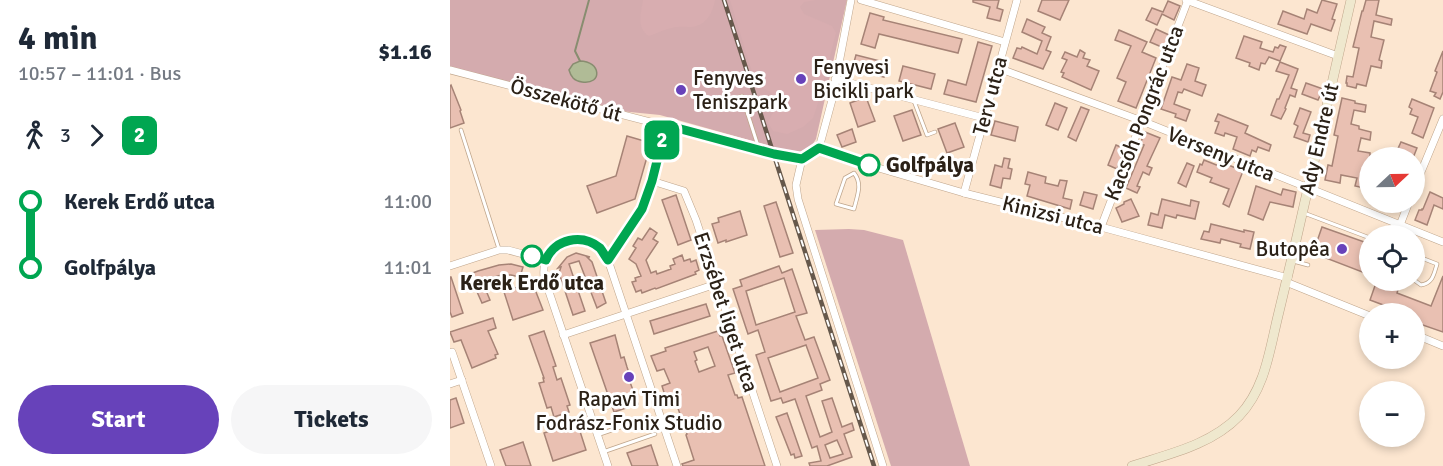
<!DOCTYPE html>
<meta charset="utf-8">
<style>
body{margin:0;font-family:Signika,sans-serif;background:#f6f6f7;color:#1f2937;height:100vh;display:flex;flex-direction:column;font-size:22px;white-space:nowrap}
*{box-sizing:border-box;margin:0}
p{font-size:20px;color:#747a83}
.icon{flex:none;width:33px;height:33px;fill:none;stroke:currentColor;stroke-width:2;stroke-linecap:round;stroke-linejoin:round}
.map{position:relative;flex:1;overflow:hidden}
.sheet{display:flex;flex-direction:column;background:#fff;width:450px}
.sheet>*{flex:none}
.badge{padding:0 12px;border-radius:9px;font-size:21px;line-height:39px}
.needle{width:39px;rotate:68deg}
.tools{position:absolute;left:909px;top:147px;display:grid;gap:12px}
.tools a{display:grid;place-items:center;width:66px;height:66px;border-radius:50%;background:#fff;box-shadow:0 3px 9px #0003;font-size:30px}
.map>.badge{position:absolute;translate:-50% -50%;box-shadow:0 0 0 3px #fff}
.legs{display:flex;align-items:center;gap:9px;height:66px;padding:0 18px;font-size:20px}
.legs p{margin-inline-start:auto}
.head{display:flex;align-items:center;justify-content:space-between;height:102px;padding:0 18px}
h1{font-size:33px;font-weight:700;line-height:45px}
.cta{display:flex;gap:12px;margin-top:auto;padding:12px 18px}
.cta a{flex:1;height:69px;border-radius:36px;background:#6742ba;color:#fff;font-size:24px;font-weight:700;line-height:69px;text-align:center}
.cta a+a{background:#f6f6f7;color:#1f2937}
ul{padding:0 18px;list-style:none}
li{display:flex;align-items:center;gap:21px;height:66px;font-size:22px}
li i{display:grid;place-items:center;width:9px;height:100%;margin:0 8px;background:currentColor}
li i::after{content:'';width:15px;height:15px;margin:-8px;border:4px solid;border-radius:50%;background:#fff}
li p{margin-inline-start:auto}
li:first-child i{background:linear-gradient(#0000 50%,currentColor 0)}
li:last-child i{background:linear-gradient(currentColor 50%,#0000 0)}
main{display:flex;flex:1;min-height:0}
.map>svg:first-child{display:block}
.green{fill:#d4abae}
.forest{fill:#d8adb0}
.water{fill:#b0bb96;stroke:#888d70;stroke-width:1.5}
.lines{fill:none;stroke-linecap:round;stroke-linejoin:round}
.stream{stroke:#888d70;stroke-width:2}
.building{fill:#e9c0b2;stroke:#a68376;stroke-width:1.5;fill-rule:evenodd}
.lane-casing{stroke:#bfa58b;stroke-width:4.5}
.street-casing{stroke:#bfa58b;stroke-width:8}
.secondary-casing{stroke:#bfa58b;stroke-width:10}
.lane{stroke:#fff;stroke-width:3}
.street{stroke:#fff;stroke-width:7}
.secondary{stroke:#efe8ce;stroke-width:9}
.rail-casing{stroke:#66584b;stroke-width:4.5}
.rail{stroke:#fff;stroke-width:2;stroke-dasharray:7;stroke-linecap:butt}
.line-1-casing{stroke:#fff;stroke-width:14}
.line-1{stroke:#00a651;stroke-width:9}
.poi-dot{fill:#6742ba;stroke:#fff;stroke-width:2}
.stop-1-dot{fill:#fff;stroke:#00a651;stroke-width:3}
.labels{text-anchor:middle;stroke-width:6;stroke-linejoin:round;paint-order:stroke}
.poi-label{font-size:21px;fill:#2b2117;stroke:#fff;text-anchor:start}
.street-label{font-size:21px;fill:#2b2117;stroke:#fff}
.stop-label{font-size:21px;font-weight:bold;fill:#2b2117;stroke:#fff;text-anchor:start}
</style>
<main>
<section class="sheet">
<div class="head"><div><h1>4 min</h1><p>10:57 – 11:01 · Bus</p></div><b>$1.16</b></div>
<div class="legs"><svg class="icon" aria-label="walk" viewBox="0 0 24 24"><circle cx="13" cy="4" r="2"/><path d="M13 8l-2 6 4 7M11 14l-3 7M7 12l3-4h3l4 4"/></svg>3<svg class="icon" aria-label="forward" viewBox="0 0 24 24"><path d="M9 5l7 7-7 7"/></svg><b class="badge" style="background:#00a651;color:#fff">2</b></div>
<ul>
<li><i style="color:#00a651"></i><b>Kerek Erdő utca</b><p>11:00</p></li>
<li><i style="color:#00a651"></i><b>Golfpálya</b><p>11:01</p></li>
</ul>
<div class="cta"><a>Start</a><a>Tickets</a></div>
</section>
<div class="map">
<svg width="993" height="466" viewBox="0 0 993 466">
<rect width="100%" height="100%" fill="#fce6d0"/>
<g class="green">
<polygon points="0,0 397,0 366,139 361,147 352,153 341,153 317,145 210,115 150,109 0,70"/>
<polygon points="399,229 414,230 453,240 520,466 441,466 365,230"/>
</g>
<g class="forest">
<path d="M 193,0 L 265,0 C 263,11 258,23 246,26 C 240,28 233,26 227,27 C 217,28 208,33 199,36 C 186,28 191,13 193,0 Z"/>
<polygon points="280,0 366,0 354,2 350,7 354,14 382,26 386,33 367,106 363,118 353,127 337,134 323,131 318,122 327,106 321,92 306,85"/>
</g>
<path class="water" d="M 130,61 C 151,61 153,85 132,82 C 124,81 121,77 119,70 L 123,64 Z"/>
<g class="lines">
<polyline class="stream" points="130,61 125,51 139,0"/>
</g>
<g class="building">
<polygon points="523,0 549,0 547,8 553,10 550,21 537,18 540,7 523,2"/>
<polygon points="592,0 619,0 610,20 588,11"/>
<polygon points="872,0 887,4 882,19 885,20 881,31 861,24 857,34 828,24 833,11 854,19 857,9 867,13"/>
<polygon points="916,0 929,0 926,15 942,19 941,25 924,21 921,37 934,40 929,60 932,61 931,68 921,66 916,86 907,84 906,88 897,86 897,83 896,83 897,76 903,77 909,48 903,47 912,11 913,11"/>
<polygon points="718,1 730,6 724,20 712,14 707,25 696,20 702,8 713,12"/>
<polygon points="420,13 434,17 433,20 512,39 508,53 429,34 425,48 411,44"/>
<polygon points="577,19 595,27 592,33 601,37 596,50 601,52 593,69 563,58 567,48 571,49 572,47 587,54 592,41 572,32"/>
<polygon points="706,29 719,35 714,48 700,42"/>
<polygon points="669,30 697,42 692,52 706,58 686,108 668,101 676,82 667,78 681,46 665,40"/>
<polygon points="794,36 812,42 810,48 823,52 825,47 828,48 830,45 836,47 830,61 819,57 815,64 811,63 809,70 799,66 800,63 786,58"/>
<polygon points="528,42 542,46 526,102 494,94 498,80 516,85"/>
<polygon points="630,50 635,53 633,58 640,60 637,66 649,71 641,90 612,77 614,73 611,72 617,60 612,58 615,52 627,57"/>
<polygon points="993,51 993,92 990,99 984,96 986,93 980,91 987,72 985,71"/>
<polygon points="406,55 438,63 434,77 402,69"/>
<polygon points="830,62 848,69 841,88 847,90 845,97 840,95 835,108 836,109 831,119 821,115 827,99 829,99 839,75 826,71"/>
<polygon points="737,64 749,68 745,81 756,85 752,96 734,89 732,93 728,92 724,104 740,110 736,121 725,117 726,114 711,109 722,77 731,80"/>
<polygon points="453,66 485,74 481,89 449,81"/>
<polygon points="856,83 873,89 868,100 852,94"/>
<polygon points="1,85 11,110 10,111 14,123 0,128 0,86"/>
<polygon points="416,97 425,121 408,127 400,103"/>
<polygon points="892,98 905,101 905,103 916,105 915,112 904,110 901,124 909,126 909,129 921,132 920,140 911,138 908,151 920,153 920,165 915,188 905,186 907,178 891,175 890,183 875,180 878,165 882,166 888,136 884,135"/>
<polygon points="962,99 984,108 973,138 962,133 968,117 960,114 962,109 959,107"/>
<polygon points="605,103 617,108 608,130 596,125"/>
<polygon points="631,107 639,110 626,141 618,137"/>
<polygon points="850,108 861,112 853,133 860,135 858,142 844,137 848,126 844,124"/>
<polygon points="462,110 471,135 453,141 444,116"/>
<polygon points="768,114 798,126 795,133 821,145 819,151 808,147 806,152 802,150 800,156 783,149 787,137 775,133 774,136 765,133 769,122 765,121"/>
<polygon points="545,121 568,127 565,141 541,135"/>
<polygon points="505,123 514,147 497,153 488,129"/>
<polygon points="402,129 406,142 392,147 387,135"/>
<polygon points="695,132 710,138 697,166 702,168 699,175 693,172 687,186 690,187 687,193 676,188 694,145 690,144"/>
<polygon points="177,136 201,143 185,199 147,213 137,186 166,176"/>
<polygon points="951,142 967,148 963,158 956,158 946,153"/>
<polygon points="666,145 675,149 667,169 658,165"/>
<polygon points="554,158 560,159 558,168 562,169 560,179 553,178 551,188 540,185 545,165 552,167"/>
<polygon points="754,160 774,168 776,164 793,171 779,207 773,204 779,189 760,182 762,178 747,172 750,164 752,165"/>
<polygon points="737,163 744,166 736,187 728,183"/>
<polygon points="578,172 596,177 595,183 608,186 610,180 617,181 613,198 622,200 620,209 577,196 580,185 575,184"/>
<polygon points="806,186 831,195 833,189 846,192 843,207 820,202 813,220 798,214"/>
<polygon points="634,192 647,195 643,209 630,205"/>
<polygon points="980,192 993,198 993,209 984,205 977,225 965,220 969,210 972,210 972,209 973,209"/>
<polygon points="226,195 241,240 228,245 212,200"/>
<polygon points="681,199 689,216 672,222 666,208 674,204 674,202"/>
<polygon points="712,199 740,206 741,200 749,202 745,219 727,215 726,218 715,215 712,228 698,225 701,213 708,215"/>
<polygon points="326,202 343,253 330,257 314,206"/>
<polygon points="290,211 297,235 276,242 276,240 268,243 262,224 269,222 268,218"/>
<polygon points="761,224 794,232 794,230 804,232 800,249 790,247 791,244 771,239 770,243 751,239 754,231 759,232"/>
<polygon points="872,227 920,244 920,275 863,253"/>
<polygon points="200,228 207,233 203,239 208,242 196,260 201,273 206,271 207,274 221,269 220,266 225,264 223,259 232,255 234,261 240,259 241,262 246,260 249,270 245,272 246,274 206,289 205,288 192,293 191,290 186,292 182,282 186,281 185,278 191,276 186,264 179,259 186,248 183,246 188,238 192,240"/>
<polygon points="126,253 140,257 137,257 142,262 156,303 147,308 129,261 119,264 135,311 123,315 109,273 111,267 108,268 117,257"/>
<polygon points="61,264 73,267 70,277 61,275 51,275 32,281 40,300 32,303 24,285 18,288 15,280 22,278 20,274 28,271 49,265"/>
<path d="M 329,266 L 332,273 L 342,269 L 357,313 L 346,316 L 355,340 L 364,337 L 380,380 L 370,384 L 372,390 L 356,396 L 370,437 L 382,432 L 372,401 L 382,398 L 392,427 L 402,423 L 404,430 L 394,434 L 402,457 L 377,466 L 360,466 L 359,463 L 371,461 L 367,446 L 362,448 L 345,399 L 333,403 L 331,398 L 321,401 L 306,355 L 315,352 L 308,330 L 298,334 L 283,289 L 292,286 L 290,280 ZM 334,278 L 345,312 L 306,325 L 296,291 ZM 356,345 L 368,378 L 330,392 L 318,358 ZM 387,440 L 393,454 L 380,458 L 375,445 Z"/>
<polygon points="993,276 993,332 964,322 964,314 942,314 944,309 920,300 927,280 951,280 947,293 981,306"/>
<polygon points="0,277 1,277 13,313 2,317 0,312"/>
<polygon points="81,282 84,292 86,292 93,310 63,320 54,292"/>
<polygon points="256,304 260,316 204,334 200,321"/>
<polygon points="43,318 46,328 38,331 48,354 45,355 46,358 22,368 11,340 4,342 0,332"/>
<polygon points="94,331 106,366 103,367 107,380 111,378 120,405 117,406 119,412 104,417 101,407 97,408 89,383 94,382 93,378 94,378 79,336"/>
<path d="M 268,331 L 270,336 L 272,336 L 285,373 L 278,375 L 285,395 L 287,395 L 288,398 L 292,397 L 315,466 L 233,466 L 232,464 L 244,460 L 236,435 L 237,434 L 231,420 L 229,421 L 227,415 L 230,414 L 225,400 L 217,402 L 212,386 L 220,383 L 214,369 L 207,371 L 201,356 L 216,351 L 215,348 ZM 258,347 L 265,366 L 249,372 L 245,361 L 247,360 L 244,352 Z"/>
<polygon points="165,335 171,358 174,357 177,367 182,382 180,382 188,404 164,412 140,343"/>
<polygon points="6,398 14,423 0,428 0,400"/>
<polygon points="337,413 352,456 345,458 344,454 341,455 326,417"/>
<polygon points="127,422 136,450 103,461 94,433"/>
<polygon points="73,442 81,466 56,466 50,450"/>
<polygon points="201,445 208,466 182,466 177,453"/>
</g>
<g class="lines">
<defs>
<g id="lane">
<polyline points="464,101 477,135 485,132"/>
<polyline points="276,102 292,96 309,149"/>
<polyline points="11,130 49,249"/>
<path d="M 404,173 C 413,184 407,196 404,209 L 386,204 L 395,178 Z"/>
<polyline points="854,213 920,238"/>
<polyline points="843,261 858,265"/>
<polyline points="964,264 967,256"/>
<path d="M 964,280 L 971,285 C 983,283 984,274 987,264 L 964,255"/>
<polyline points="147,435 200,417"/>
<polyline points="153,452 205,434"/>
</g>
<g id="street">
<polyline points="411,0 555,42"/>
<polyline points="736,0 888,56"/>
<polyline points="548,68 692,121 993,242"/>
<polyline points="0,70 324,154 352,159 369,148"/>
<polyline points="385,79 534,118"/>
<polyline points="369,148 408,162 514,193 651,227 838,278"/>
<polyline points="369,148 382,100 401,0"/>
<polyline points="352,159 346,185 348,199 433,466"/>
<polyline points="202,181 234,191 246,220 327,466"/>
<polyline points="964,189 993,119"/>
<polyline points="514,193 567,0"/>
<polyline points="950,225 959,202"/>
<polyline points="651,227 738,0"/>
<polyline points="158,260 192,209 202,181 216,125"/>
<polyline points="0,266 49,250 58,250 96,260"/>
<polyline points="836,282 920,316"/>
<polyline points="964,334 993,346"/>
<polyline points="113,335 266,284"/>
<polyline points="2,352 41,466"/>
<polyline points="0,384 12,380"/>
<path d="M 158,466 L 94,277 C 90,236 139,226 158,260 L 227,466"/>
</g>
<path id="secondary" d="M 682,466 C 719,454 761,445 789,416 C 814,390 819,354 827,320 C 833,295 839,270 845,245 C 864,163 882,82 901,0"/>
</defs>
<use href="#lane" class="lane-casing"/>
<use href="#street" class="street-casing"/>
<use href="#secondary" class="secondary-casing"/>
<use href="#lane" class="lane"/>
<use href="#street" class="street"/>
<use href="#secondary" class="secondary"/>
<defs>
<polyline id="rail" points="274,0 424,466"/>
</defs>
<use href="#rail" class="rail-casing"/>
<use href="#rail" class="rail"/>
</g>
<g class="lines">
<defs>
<path id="line-1" d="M 82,256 L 96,260 C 104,239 132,233 150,248 C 153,252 155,256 158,260 L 192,209 L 202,181 L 216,125 L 324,154 L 352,159 L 369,148 L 419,165"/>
</defs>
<use href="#line-1" class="line-1-casing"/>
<use href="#line-1" class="line-1"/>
</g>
<g class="poi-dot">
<circle cx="351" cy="79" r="6"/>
<circle cx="231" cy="90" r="6"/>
<circle cx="892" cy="249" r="6"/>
<circle cx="179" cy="377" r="6"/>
</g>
<g class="stop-1-dot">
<circle cx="419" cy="165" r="10"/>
<circle cx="82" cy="256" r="10"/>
</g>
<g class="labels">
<g class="poi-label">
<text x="363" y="74">Fenyvesi<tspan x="363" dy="24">Bicikli park</tspan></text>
<text x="243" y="85">Fenyves<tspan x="243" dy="24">Teniszpark</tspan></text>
<text x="880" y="256" text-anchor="end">Butopêa</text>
<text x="179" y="406" text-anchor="middle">Rapavi Timi<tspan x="179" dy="24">Fodrász-Fonix Studio</tspan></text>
</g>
<g class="street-label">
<text transform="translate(540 96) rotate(-75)" y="7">Terv utca</text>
<text transform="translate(116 100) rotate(15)" y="7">Összekötő út</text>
<text transform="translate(694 113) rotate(-69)" y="7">Kacsóh Pongrác utca</text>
<text transform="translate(869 139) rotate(-77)" y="7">Ady Endre út</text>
<text transform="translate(771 154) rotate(22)" y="7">Verseny utca</text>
<text transform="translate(603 215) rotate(14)" y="7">Kinizsi utca</text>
<text transform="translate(276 312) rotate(72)" y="7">Erzsébet liget utca</text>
</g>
<g class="stop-label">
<text x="436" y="172">Golfpálya</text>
<text x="82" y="290" text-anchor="middle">Kerek Erdő utca</text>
</g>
</g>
</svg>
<div class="tools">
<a><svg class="needle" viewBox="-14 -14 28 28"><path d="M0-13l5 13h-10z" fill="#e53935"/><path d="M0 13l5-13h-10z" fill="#747a83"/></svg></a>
<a><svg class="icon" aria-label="locate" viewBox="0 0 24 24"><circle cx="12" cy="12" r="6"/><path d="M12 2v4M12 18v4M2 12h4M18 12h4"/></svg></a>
<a>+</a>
<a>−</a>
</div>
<b class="badge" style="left:212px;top:140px;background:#00a651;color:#fff">2</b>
</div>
</main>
